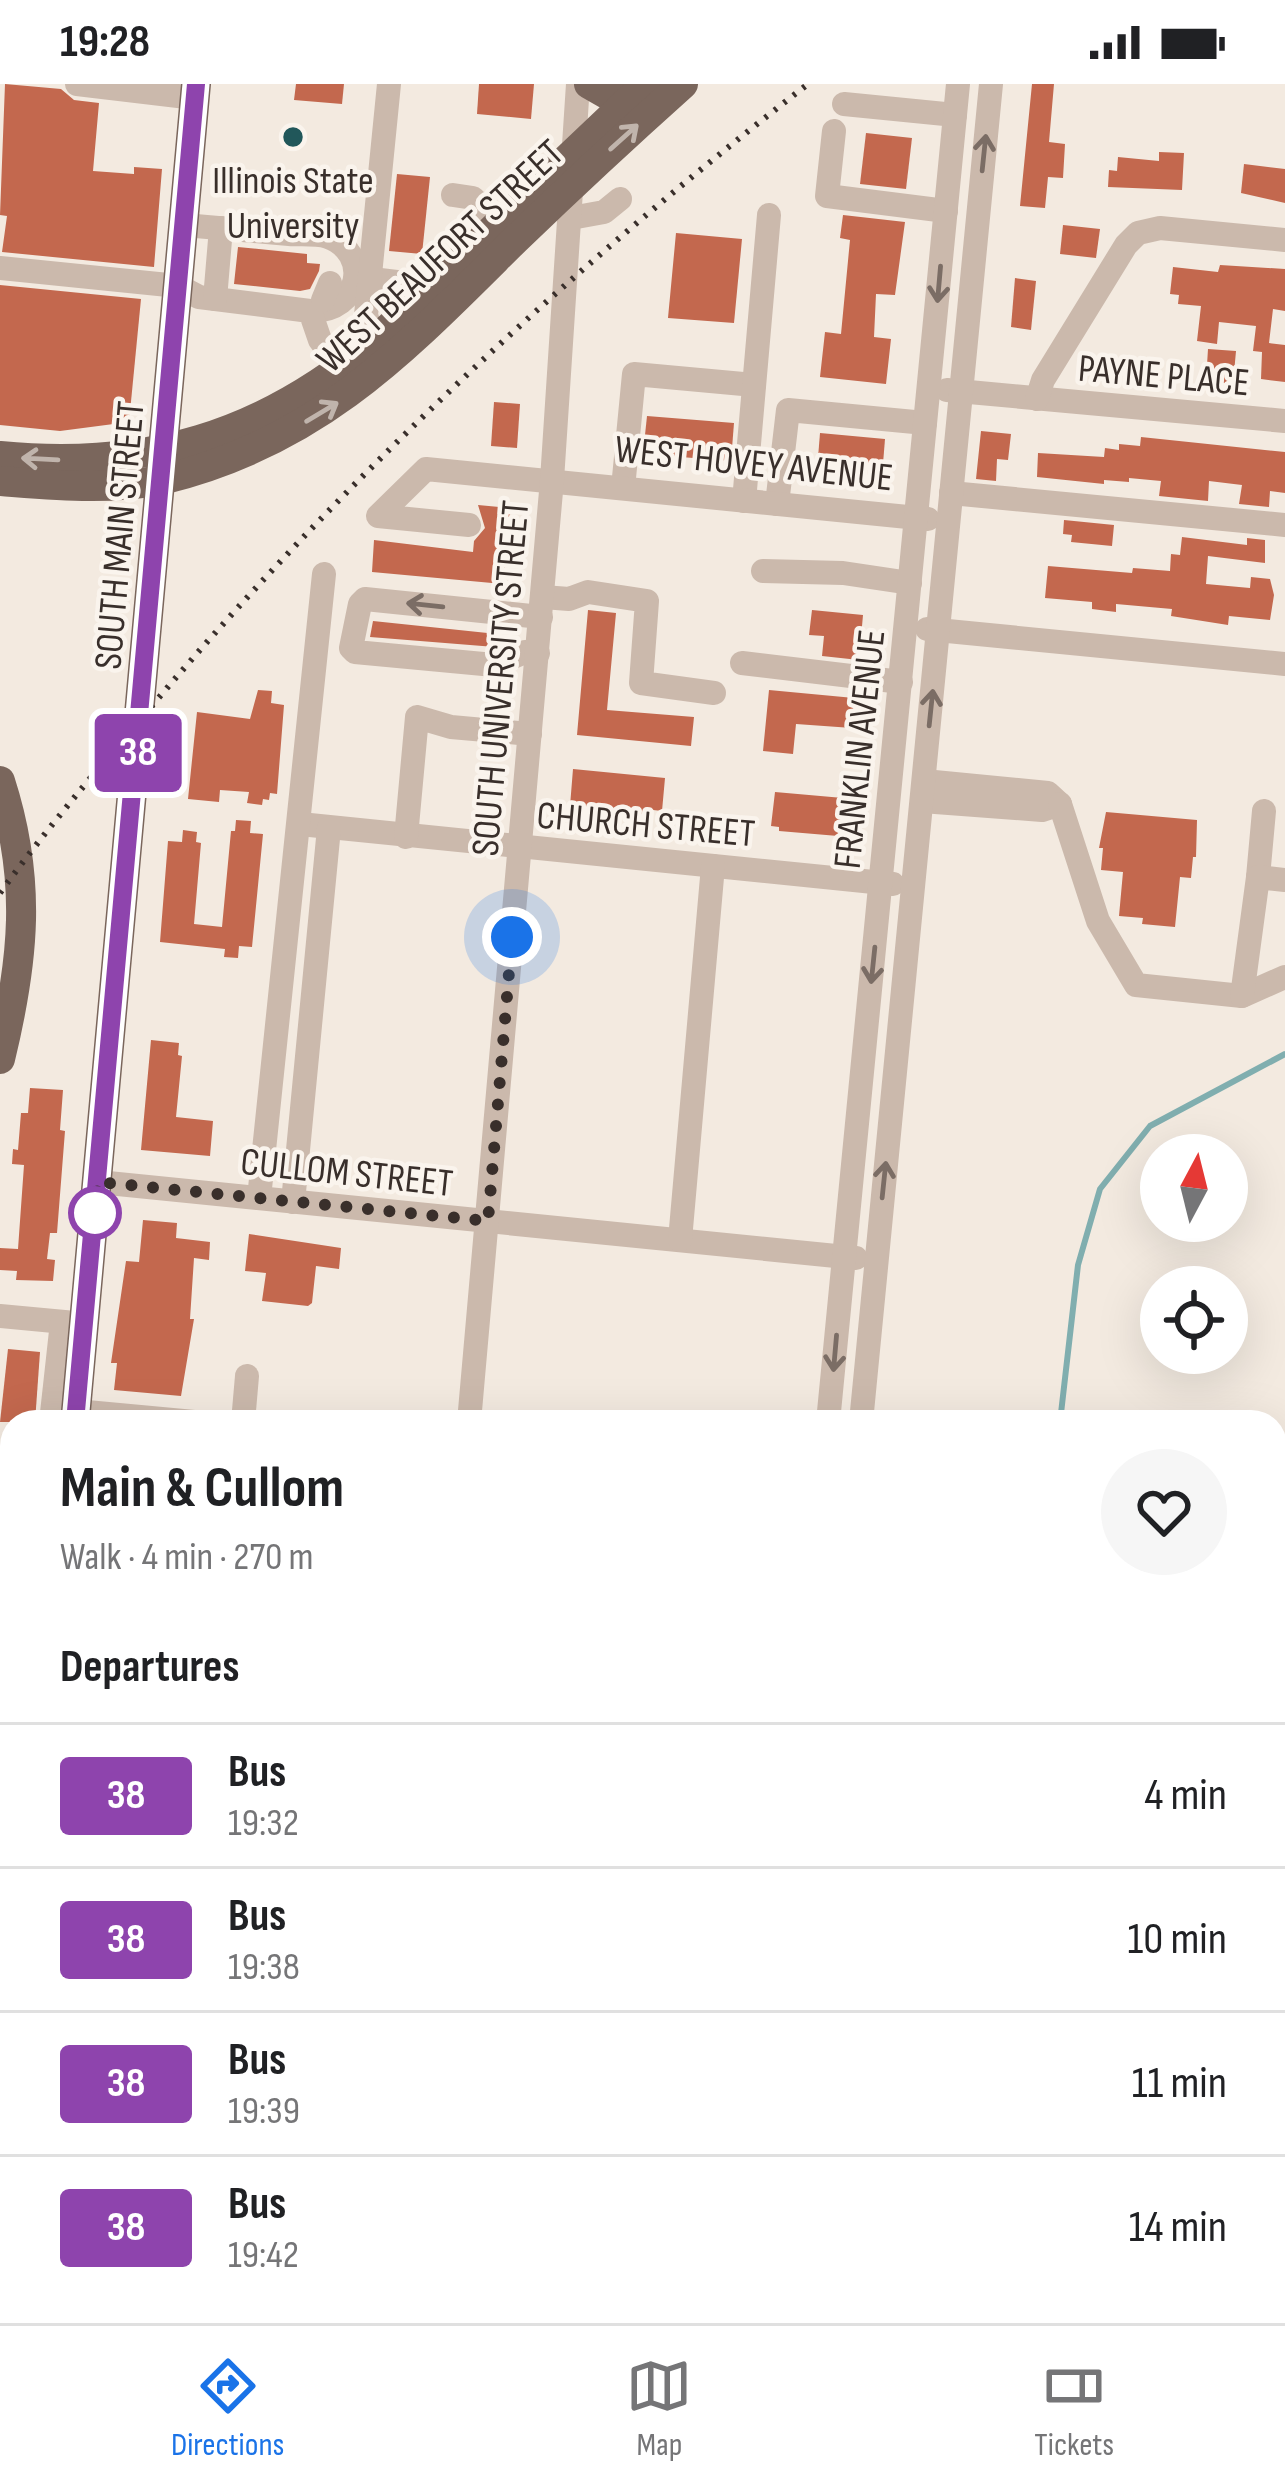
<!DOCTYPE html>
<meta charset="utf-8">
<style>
body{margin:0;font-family:"Sofia Sans Condensed",sans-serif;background:#f6f6f6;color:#202124;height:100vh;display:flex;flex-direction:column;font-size:45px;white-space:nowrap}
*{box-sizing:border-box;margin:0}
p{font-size:39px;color:#757577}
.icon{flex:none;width:66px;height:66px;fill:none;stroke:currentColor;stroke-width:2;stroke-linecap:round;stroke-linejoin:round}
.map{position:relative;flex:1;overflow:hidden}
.panel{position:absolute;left:0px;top:1326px;width:1287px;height:915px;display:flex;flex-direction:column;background:#fff;border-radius:36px 36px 0 0;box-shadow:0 12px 48px #0002}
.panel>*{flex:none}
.badge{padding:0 24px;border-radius:9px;font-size:42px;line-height:78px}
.needle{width:78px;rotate:7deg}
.fabs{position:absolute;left:1140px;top:1050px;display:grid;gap:24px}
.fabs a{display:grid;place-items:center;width:108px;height:108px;border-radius:50%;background:#fff;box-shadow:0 12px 48px #0002;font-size:60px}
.you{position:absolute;width:60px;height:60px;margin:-30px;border:9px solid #fff;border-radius:50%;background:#1a73e8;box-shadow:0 0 0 18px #1a73e833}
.map>.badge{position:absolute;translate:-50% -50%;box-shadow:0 0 0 6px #fff}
h2{padding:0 60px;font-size:45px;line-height:108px}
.round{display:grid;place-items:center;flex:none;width:126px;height:126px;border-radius:63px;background:#f6f6f6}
.summary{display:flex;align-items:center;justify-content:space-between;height:204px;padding:0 60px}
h1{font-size:57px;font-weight:700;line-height:90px}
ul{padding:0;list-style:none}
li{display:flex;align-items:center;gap:36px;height:144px;padding:0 60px;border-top:3px solid #e0e0e0}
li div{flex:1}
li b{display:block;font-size:45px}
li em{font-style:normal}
li .badge{min-width:132px;font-weight:700;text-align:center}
.status{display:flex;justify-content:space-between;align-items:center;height:84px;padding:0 60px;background:#fff;direction:ltr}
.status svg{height:33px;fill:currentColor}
.tabs{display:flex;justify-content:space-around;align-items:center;height:168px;border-top:3px solid #e0e0e0;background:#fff;font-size:33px;color:#757577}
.tabs a{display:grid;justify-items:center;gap:6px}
.tabs .current{color:#1a73e8}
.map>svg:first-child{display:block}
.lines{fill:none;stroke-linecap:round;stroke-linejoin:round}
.stream{stroke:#80aeaf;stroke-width:6}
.river{stroke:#80aeaf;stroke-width:33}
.building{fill:#c3684e}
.minor{stroke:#cbb9ac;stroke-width:24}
.major{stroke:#7a665c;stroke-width:30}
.rail{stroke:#392f2b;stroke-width:6;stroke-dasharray:3 9;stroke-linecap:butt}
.oneway{stroke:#c0b4ac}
.oneway2{stroke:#7b6d65}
.line-casing{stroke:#fff;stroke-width:27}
.line{stroke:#8e44ad;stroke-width:18}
.walk{stroke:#392f2b;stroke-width:12;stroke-dasharray:0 21.6}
.poi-dot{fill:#21575a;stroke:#faf4ed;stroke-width:4.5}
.stop-dot{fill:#fff;stroke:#8e44ad;stroke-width:6}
.labels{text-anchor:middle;stroke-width:9;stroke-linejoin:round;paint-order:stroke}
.poi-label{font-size:39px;fill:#392f2b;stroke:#faf4ed}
.street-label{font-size:39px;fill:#392f2b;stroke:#faf4ed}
</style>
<div class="status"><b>19:28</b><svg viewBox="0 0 49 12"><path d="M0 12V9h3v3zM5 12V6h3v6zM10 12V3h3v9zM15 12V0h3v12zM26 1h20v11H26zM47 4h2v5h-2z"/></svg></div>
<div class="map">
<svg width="1285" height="2239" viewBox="0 0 1285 2239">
<rect width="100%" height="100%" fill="#f3eae0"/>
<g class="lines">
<g class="stream">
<polyline points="1060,1338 1078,1181 1100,1105 1150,1042 1285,970"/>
<polyline points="579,2229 585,2239"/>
</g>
<polyline class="river" points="0,1515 12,1522"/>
</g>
<g class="building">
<polygon points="5,0 61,5 74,16 99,19 93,87 134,90 134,83 162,85 154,183 2,168 7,132 0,131"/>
<polygon points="296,0 344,0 342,20 294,16"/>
<polygon points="479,0 534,0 531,35 477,30"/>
<polygon points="1032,0 1054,0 1049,58 1065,60 1063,94 1048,93 1045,124 1020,122"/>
<polygon points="866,49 912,54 906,105 860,100"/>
<polygon points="1159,68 1184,69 1182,106 1108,103 1109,86 1117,87 1118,73 1159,77"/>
<polygon points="1244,80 1285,85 1285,119 1241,109"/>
<polygon points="397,90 430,93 422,170 389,167"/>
<polygon points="843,131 905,138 895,211 876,210 874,253 891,255 886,300 820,293 825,248 841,250 850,156 840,154"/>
<polygon points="1063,141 1100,145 1096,174 1060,170"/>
<polygon points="676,149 742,155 734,239 668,234"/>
<polygon points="238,163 307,170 307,179 320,180 319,187 310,205 300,207 234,200"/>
<polygon points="1220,181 1285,185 1285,227 1273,225 1269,259 1285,261 1285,298 1261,295 1262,268 1253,267 1256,242 1219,238 1217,260 1197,257 1201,222 1178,220 1179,211 1170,210 1173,183 1218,188"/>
<polygon points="1015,194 1036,197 1031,246 1011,243"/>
<polygon points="0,201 141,215 129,338 60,347 0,341"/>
<polygon points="1208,265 1236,267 1233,300 1206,297"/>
<polygon points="494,318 520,320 517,364 491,362"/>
<polygon points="647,332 734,339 731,377 643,370"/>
<polygon points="981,347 1011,350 1008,376 997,375 996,397 976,395"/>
<polygon points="820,349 885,355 882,392 817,386"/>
<polygon points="1141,353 1285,368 1285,409 1270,407 1269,423 1239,420 1242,401 1209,397 1208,417 1159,412 1161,397 1129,394 1129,398 1104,396 1104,400 1037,393 1038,369 1104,373 1105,364 1119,366 1119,360 1140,362"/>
<polygon points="478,421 510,424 503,500 372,488 374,456 473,468 474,457 485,444"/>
<polygon points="1064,436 1114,441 1112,462 1071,458 1072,451 1063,450"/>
<polygon points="1182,453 1247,461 1247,454 1265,456 1265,479 1208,472 1206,500 1250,504 1251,493 1270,495 1274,511 1270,536 1229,532 1228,541 1171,532 1172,525 1116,520 1116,528 1092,525 1092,518 1045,514 1048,482 1132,489 1133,484 1170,487 1171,470 1180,471"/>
<polygon points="588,526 616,529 607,626 694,633 691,662 577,651"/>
<polygon points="812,526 863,531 859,576 822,572 824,552 809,551"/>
<polygon points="373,537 497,550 495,563 370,553"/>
<polygon points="258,606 272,607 271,619 284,621 277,710 270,709 269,716 263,715 262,721 247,719 249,708 220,706 219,718 188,715 197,628 250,635"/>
<polygon points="769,606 854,614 852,644 796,640 793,670 763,667"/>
<polygon points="573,685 665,694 662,727 653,726 652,731 570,722"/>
<polygon points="775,708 843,714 838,752 779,747 779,743 771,742"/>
<polygon points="1106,728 1197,736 1196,773 1193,773 1191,794 1180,793 1175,843 1142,840 1143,834 1119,832 1123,788 1101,786 1103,764 1099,764"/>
<polygon points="236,736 251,737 250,749 263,750 252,863 239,862 238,874 224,873 225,865 160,858 168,757 182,758 183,746 197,748 196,758 201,759 194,840 222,843 231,747 235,747"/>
<polygon points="151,956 179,959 178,971 182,972 176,1033 213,1037 210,1072 141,1066"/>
<polygon points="30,1004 63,1006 60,1046 65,1047 57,1149 50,1149 47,1175 55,1176 53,1197 16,1196 17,1187 0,1186 0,1164 18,1165 24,1081 12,1080 13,1065 18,1066 21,1029 28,1029"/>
<polygon points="143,1136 177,1139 176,1154 210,1158 209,1176 194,1174 190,1235 194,1235 181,1312 114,1306 117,1279 111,1279 126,1177 139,1178"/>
<polygon points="249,1150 341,1164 339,1185 316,1182 312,1219 308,1222 262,1217 266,1189 245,1187"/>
<polygon points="8,1265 40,1268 35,1338 0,1338"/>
</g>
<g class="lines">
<g class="minor">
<polyline points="77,0 195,14"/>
<polyline points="844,20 955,31"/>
<polyline points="834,47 827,112 946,127"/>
<polyline points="453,111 473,114 497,139"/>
<polyline points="571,134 604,128 620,115"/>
<path d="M 184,141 C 219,144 254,147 289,150 C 301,151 317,149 328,153 C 371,169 362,228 310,227"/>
<polyline points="0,184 178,202 199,213 310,227 320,256 342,285"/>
<polyline points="380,196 405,199 420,214"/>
<polyline points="215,215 221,144"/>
<polyline points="323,216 330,199"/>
<polyline points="374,258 366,231 389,0"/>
<polyline points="947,306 1285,337"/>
<polyline points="1037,315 1043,296 1126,161 1138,149 1160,144 1285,156"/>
<polyline points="623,404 634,290 754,301"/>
<polyline points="951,409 1285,441"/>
<polyline points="744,417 769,131"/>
<polyline points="777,420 788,326 925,339"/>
<polyline points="469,441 378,432 426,385 928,435"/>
<polyline points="763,487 843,489 910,499"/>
<polyline points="543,513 569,515 588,508 647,517 641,599 714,609"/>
<polyline points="927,545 1285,580"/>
<polyline points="538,569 525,568 494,581 355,568 351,564 360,520 365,515 541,533"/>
<polyline points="742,579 901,598"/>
<polyline points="922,717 1042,726 1060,720 1048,709 924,697"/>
<polyline points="1060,720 1098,837 1136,901 1242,912 1285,893"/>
<polyline points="300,740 893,800"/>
<polyline points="406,753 417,633 451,643 530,650"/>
<polyline points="1258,793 1264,727"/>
<polyline points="1242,912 1258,793 1285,796"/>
<polyline points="98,1098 856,1174"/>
<polyline points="259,1114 324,490"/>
<polyline points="293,1118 329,744"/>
<polyline points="680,1156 713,782"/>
<polyline points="0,1232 75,1239"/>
<polyline points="76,1327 194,1338"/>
<polyline points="51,1338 62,1238"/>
<polyline points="243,1338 247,1292"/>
<polyline points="469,1338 552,396 578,0"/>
<polyline points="828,1338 958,0"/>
<polyline points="861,1338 991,0"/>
<polyline points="1275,1375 1285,1376"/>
<polyline points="0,1606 12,1610"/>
<polyline points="0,1718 12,1719"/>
<polyline points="0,1791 12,1792"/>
<polyline points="1275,1842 1285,1843"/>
<polyline points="0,1904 12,1905"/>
<polyline points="1275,2169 1285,2170"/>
<polyline points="0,2208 12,2209"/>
<polyline points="211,2229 318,2239"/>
<polyline points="497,2229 497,2239"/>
<polyline points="386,2239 387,2229"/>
<polyline points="1071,2239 1072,2229"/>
<polyline points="1211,2239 1212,2229"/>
</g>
<g class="major">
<polyline points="589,0 610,12 637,9"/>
<path d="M 0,372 C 146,386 261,353 374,258 L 646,0"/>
<path d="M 0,397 C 53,401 112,407 165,395 C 320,357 406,264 515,156 C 570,103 626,51 683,0"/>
<path d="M 0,697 C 32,796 24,876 0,975"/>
<polyline points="75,1338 196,0"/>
<polyline points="0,2193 12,2054"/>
<polyline points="31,2239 48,2229"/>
</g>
<path class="rail" d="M 0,809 C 52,737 110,671 167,604 C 359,380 575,181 808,0"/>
</g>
<defs><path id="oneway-shaft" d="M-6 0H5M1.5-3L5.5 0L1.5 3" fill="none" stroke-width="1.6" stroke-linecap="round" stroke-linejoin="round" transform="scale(3)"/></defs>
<g class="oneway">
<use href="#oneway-shaft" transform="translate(624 53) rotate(-42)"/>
<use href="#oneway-shaft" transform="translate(322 328) rotate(-31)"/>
<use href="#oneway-shaft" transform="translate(40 375) rotate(-177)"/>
</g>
<g class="oneway2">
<use href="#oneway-shaft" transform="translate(984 69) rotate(-84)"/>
<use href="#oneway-shaft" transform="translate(939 200) rotate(95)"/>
<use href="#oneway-shaft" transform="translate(425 521) rotate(-174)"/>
<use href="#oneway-shaft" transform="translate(931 624) rotate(-84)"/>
<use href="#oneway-shaft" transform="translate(873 881) rotate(96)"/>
<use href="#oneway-shaft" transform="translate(884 1096) rotate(-84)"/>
<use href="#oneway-shaft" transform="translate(835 1269) rotate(95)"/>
</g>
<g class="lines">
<defs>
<polyline id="line" points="75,1338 196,0"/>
</defs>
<use href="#line" class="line-casing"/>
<use href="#line" class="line"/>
<polyline class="walk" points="95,1129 98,1098 488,1137 512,853"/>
</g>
<circle class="poi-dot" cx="293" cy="53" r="12"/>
<circle class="stop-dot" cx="95" cy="1129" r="24"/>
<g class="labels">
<g class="poi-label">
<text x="293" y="109">Illinois State<tspan x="293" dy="45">University</tspan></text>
</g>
<g class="street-label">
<text transform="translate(439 171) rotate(-43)" y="14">WEST BEAUFORT STREET</text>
<text transform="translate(1164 290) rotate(5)" y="14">PAYNE PLACE</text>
<text transform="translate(754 378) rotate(6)" y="14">WEST HOVEY AVENUE</text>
<text transform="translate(118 451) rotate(-85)" y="14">SOUTH MAIN STREET</text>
<text transform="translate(499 594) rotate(-85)" y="14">SOUTH UNIVERSITY STREET</text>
<text transform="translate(858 665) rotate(-84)" y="14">FRANKLIN AVENUE</text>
<text transform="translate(646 739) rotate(5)" y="14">CHURCH STREET</text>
<text transform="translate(347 1087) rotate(6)" y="14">CULLOM STREET</text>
</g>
</g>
</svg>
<div class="fabs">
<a><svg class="needle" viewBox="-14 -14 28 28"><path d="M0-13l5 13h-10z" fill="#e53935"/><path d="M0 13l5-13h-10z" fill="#757577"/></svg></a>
<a><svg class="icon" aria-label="locate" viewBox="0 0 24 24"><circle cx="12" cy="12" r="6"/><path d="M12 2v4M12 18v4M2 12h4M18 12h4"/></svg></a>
</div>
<div class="you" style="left:512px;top:853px"></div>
<b class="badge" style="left:138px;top:669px;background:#8e44ad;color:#fff">38</b>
<section class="panel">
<div class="summary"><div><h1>Main &amp; Cullom</h1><p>Walk · 4 min · 270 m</p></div><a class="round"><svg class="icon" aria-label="heart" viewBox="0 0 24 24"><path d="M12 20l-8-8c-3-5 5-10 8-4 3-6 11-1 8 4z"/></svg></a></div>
<h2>Departures</h2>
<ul>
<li><span class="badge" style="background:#8e44ad;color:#fff">38</span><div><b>Bus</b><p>19:32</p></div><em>4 min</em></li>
<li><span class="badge" style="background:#8e44ad;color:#fff">38</span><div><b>Bus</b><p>19:38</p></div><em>10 min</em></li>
<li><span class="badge" style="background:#8e44ad;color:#fff">38</span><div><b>Bus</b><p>19:39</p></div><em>11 min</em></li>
<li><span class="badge" style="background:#8e44ad;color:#fff">38</span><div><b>Bus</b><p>19:42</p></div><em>14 min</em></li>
</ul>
</section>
</div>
<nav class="tabs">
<a class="current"><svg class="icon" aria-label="directions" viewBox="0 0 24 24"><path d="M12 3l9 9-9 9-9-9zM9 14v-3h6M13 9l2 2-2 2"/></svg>Directions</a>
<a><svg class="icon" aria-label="map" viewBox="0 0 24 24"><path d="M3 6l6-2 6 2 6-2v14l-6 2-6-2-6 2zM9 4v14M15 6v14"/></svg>Map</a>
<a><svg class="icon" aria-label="tickets" viewBox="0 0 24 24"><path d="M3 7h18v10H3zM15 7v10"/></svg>Tickets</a>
</nav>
